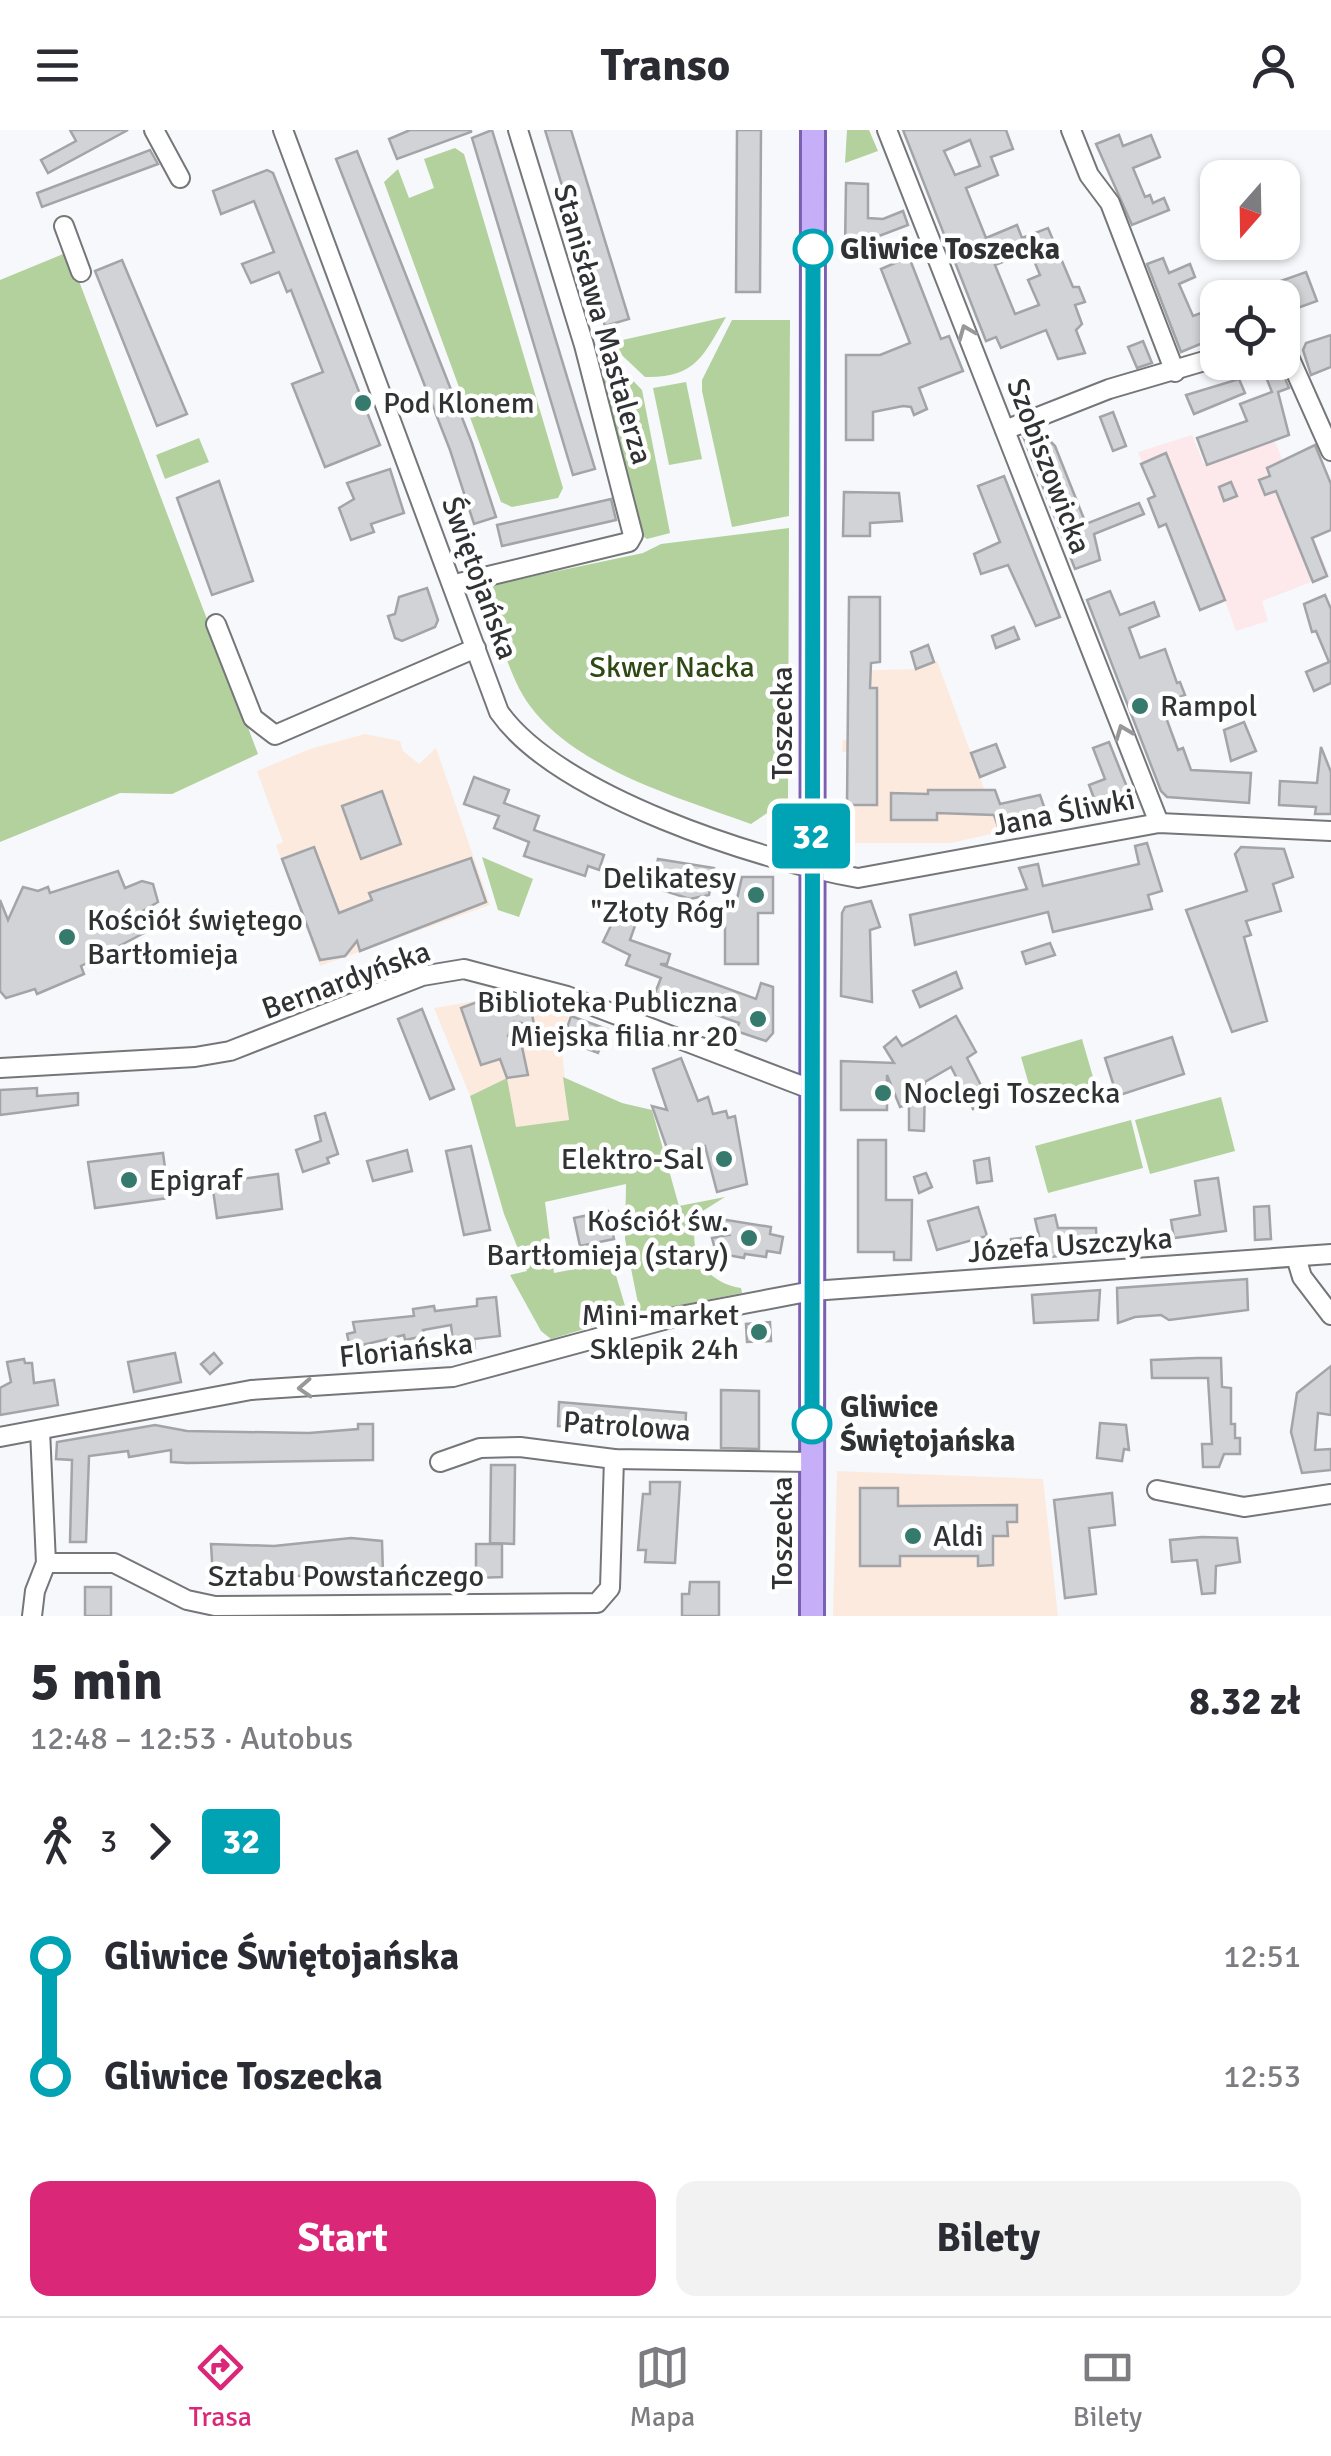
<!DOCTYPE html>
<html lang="pl">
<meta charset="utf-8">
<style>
body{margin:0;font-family:Signika,sans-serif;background:#f2f2f3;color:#2b2b33;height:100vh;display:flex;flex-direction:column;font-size:38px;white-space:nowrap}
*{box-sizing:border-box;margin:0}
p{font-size:32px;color:#7c7c81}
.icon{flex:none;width:55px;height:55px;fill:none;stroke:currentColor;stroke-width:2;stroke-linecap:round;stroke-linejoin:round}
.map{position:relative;height:1486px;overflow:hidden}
.panel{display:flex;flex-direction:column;background:#fff;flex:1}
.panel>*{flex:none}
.badge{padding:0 20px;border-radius:8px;font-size:35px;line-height:65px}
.needle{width:65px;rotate:200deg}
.buttons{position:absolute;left:1200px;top:30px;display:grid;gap:20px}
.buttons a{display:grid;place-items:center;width:100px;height:100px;border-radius:20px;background:#fff;box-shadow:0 2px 8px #0004;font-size:50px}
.map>.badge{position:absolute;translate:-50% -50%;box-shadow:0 0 0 5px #fff}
.legs{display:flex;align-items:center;gap:15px;height:110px;padding:0 30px;font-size:32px}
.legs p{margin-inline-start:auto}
.headline{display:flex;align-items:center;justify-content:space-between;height:170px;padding:0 30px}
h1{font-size:55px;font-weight:700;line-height:75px}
.button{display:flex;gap:20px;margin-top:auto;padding:20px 30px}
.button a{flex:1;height:115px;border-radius:20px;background:#db2777;color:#fff;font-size:40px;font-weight:700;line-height:115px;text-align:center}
.button a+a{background:#f2f2f3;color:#2b2b33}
ul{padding:0 30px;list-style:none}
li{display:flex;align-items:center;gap:35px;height:120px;font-size:38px}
li i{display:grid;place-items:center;width:15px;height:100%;margin:0 12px;background:currentColor}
li i::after{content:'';width:25px;height:25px;margin:-12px;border:8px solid;border-radius:50%;background:#fff}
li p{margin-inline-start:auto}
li:first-child i{background:linear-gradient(#0000 50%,currentColor 0)}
li:last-child i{background:linear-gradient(currentColor 50%,#0000 0)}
header{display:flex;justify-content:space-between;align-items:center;height:130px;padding:0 30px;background:#fff;font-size:45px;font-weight:700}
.menu{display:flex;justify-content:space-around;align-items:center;height:140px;border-top:2px solid #e1e1e2;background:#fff;font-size:28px;color:#7c7c81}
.menu a{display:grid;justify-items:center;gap:5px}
.menu .on{color:#db2777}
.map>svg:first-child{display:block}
.commercial{fill:#fceadf}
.industrial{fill:#fde8ec}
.green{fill:#b3d19d}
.building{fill:#d1d3d6;stroke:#a3a4a7;stroke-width:2.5;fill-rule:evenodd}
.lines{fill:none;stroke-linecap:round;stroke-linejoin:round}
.minor-casing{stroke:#757678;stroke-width:22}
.major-casing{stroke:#7a60b0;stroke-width:28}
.minor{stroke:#fff;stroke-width:18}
.major{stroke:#c7aef8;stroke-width:22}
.oneway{stroke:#989899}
.line-1-casing{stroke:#fff;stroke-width:22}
.line-1{stroke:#00a3b4;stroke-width:15}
.stop-1-dot{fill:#fff;stroke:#00a3b4;stroke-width:5}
.poi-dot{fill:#367a6d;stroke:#fff;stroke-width:4}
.labels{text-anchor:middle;stroke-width:9;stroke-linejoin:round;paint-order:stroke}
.stop-label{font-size:30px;font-weight:bold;fill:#313233;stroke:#fff;text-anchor:start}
.street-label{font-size:30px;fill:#313233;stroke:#fff}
.poi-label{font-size:30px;fill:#313233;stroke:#fff;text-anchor:start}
.park-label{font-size:30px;fill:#2e4913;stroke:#fff}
</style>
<header><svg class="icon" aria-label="menu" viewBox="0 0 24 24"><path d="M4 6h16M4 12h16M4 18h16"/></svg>Transo<svg class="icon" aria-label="person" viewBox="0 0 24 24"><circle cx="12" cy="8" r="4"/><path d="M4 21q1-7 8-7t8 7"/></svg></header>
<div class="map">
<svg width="1331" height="1486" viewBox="0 0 1331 1486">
<rect width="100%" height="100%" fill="#f6f8fb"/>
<g class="commercial">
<polygon points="937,531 1000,702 951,713 850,713 849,622 842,622 843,610 849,610 850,541 916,539"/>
<polygon points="365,604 400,611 403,621 419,634 436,618 490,775 320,836 276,715 283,712 257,641 310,619"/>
<polygon points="476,871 485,879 530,872 569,885 561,910 569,990 515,998 507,948 470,966 434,878"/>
<polygon points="837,1341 1043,1349 1058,1486 833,1486"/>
</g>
<polygon class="industrial" points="1192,305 1204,334 1274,309 1329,445 1262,471 1268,491 1236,501 1225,471 1200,481 1138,322"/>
<g class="green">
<polygon points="847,0 869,0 878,21 845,33"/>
<polygon points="455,18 464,24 563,358 558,368 512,377 501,372 384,52 398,39 409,68 434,58 424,29"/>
<polygon points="68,122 258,624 172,664 120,663 0,712 0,150"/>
<path d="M 726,187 C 703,226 696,248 645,247 L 609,213 Z"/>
<polygon points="732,190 790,190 789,386 732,397 702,261 702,250"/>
<polygon points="605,222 642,260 670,403 647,409 641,405 594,225"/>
<polygon points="686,252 702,329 669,335 653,258"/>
<polygon points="199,308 209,332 165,349 156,325"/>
<path d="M 789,398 L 788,669 L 751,694 C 675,666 552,633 516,552 C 503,524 495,493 485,464 L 496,454 L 643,423 L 661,414 Z"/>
<polygon points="482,727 533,749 519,787 498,780"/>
<polygon points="1082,909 1095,954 1034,972 1021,927"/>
<path d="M 563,947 L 622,973 L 652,980 L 679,1076 L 725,1067 L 698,1084 C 686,1120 703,1152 741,1158 L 742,1163 L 640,1183 L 625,1109 L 626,1054 L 545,1072 L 554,1143 L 612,1132 L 628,1186 L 551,1209 L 541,1201 L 510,1145 L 527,1141 L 504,1084 L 470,966 L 507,948 L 516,997 L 569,990 Z"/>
<polygon points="1221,967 1235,1021 1150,1044 1135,990"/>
<polygon points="1131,990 1143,1038 1048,1063 1035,1016"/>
</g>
<g class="building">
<polygon points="70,0 128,0 48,43 41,30 76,11"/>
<polygon points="410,0 471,0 471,2 397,29 389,9"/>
<polygon points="492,0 595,339 573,345 472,8"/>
<polygon points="545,0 571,0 629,189 605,196"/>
<polygon points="737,0 761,0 760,162 736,162"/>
<path d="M 903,0 L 1006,0 L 1013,19 L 991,27 L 998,45 L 966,58 L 986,108 L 1017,95 L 1022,108 L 1048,98 L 1073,157 L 1079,157 L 1085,172 L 1075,175 L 1082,194 L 1076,200 L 1085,223 L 1058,229 L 1046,200 L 1001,218 L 996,207 L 986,211 ZM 970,10 L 980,36 L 955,45 L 944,21 ZM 1030,121 L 1040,145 L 1028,150 L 1039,175 L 1015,184 L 995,135 Z"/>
<polygon points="1119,5 1123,16 1151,5 1160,27 1133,38 1145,67 1150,65 1153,73 1164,68 1169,80 1132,95 1096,14"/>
<polygon points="150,20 158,34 42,77 37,63"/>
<polygon points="357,21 472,313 496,387 474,394 450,320 336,29"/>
<polygon points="267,40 273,43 380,315 325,337 292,254 323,242 291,160 287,162 279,142 251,153 242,134 274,122 254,71 221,84 213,61"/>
<polygon points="846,53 868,54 868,88 883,89 903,81 908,95 845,119"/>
<polygon points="909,127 941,209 949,206 963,241 919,258 927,279 914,285 911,277 903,276 873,282 873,310 846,310 846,225 880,225 910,213 881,139"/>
<polygon points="1163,128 1169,143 1190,134 1195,147 1179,154 1193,186 1212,179 1218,194 1207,201 1210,210 1181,222 1147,134"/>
<polygon points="122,130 187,284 157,296 95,141"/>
<polygon points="1306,142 1317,171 1292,180 1278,152"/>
<polygon points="1331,205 1331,237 1311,245 1303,220 1306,213"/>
<polygon points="1143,211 1152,233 1137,238 1128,217"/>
<polygon points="1260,232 1278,232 1289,258 1278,262 1289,305 1207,335 1197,308 1247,291 1240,274 1272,262"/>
<polygon points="1239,249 1245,263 1194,284 1186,265"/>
<polygon points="1113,282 1126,316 1113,321 1100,287"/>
<polygon points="1039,300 1055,316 1086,394 1139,373 1144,384 1094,404 1100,430 1075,439 1023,306"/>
<polygon points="1315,315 1331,354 1331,400 1312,408 1327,446 1313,452 1276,361 1265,365 1259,350 1270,346 1267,338"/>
<polygon points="1166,323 1225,470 1200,480 1166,394 1159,397 1148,369 1155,366 1141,334"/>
<polygon points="390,339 404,383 371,394 374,402 351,410 339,378 354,369 347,353"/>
<polygon points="1004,346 1060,487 1036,496 1008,435 981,444 974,424 1000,412 978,356"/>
<polygon points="219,351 253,451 212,465 177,368"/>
<polygon points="1231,352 1237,366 1224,371 1219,357"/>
<polygon points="844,362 899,363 902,391 870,393 870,406 843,406"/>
<polygon points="611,369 616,390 502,416 497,395"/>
<polygon points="427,458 438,490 435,497 402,511 395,508 388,486 395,484 399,467"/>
<polygon points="1110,461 1120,485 1154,472 1159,486 1129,498 1140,528 1165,519 1177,553 1180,552 1185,565 1161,574 1178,620 1183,618 1191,640 1251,643 1249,673 1167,667 1161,661 1087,470"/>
<polygon points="1325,465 1331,479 1331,553 1314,561 1306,542 1329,532 1316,501 1312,502 1304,474"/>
<polygon points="849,467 880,467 880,532 871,533 870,558 877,558 877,675 847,675"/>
<polygon points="1014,497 1019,509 996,518 992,506"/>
<polygon points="928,515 934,532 916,539 911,522"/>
<polygon points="1244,592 1256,621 1231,631 1224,600"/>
<polygon points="1109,612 1131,667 1098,679 1089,655 1105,649 1093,618"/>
<polygon points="996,614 1005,637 980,647 971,623"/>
<polygon points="1321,617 1331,642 1331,684 1315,684 1316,677 1279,675 1280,651 1317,653"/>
<polygon points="474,647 509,660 504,673 539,686 534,700 604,725 599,740 588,736 585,746 524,726 529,712 494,698 499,686 464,674"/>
<polygon points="928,660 995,660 1000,674 1040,665 1049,691 1000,702 994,685 937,683 937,690 891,690 891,663 928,664"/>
<polygon points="382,661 401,714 361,729 342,676"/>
<polygon points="1147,713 1162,761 1148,765 1152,779 1053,802 1048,782 915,815 910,785 1027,759 1019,738 1038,734 1043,756 1139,734 1135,716"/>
<polygon points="314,717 339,783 372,770 369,763 471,728 486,772 360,821 357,811 345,826 320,830 282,729"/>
<polygon points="1241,717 1284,719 1293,747 1273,754 1281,781 1246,791 1251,805 1244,807 1267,891 1232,902 1186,780 1247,761 1235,724"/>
<polygon points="658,729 714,738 709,765 690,769 652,757"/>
<polygon points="118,741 125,758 142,751 153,754 158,772 136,785 144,803 81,836 84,844 37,864 35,859 6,868 0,861 0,770 8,790 23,757 38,761 48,757 50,763"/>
<polygon points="742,747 773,747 773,783 758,783 758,834 725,834 725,773 736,773"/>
<polygon points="871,771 880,797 870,800 872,872 841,866 842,783 845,777"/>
<polygon points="617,783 637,790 630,810 670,824 667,834 660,834 756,869 761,853 773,857 773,903 766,911 736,901 739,893 655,863 661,848 626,835 630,825 603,812"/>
<polygon points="1050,813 1055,825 1026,834 1022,822"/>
<polygon points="956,842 962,858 920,877 913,861"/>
<polygon points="477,872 480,880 530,872 534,895 514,892 508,906 521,912 528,945 507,948 500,929 481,935 461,878"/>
<polygon points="422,879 454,959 430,969 398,889"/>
<polygon points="571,886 607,899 598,923 563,910"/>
<polygon points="956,886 976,922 967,928 989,971 973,979 951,937 925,952 924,1001 909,1000 909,974 900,977 887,945 887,980 841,980 841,931 894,933 884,917 896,907 902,916"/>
<polygon points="1172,907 1184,944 1117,966 1105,928"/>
<polygon points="681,928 698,971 708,967 713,984 726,981 728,988 735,986 747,1054 717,1062 705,1016 670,1027 652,976 667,980 653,939"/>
<polygon points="37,958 37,966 78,963 78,975 0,985 0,960"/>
<polygon points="325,983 338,1024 327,1028 329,1033 303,1042 296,1020 321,1011 315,986"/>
<polygon points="858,1010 886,1010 886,1070 912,1070 911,1130 894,1130 894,1122 858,1122"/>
<polygon points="471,1016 490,1100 464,1105 446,1021"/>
<polygon points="407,1020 412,1041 373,1051 367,1031"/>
<polygon points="163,1023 169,1068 95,1078 88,1032"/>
<polygon points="989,1028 992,1051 977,1053 974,1031"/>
<polygon points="926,1043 932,1057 919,1063 914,1047"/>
<polygon points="278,1044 282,1079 217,1088 212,1053"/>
<polygon points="1218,1048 1226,1101 1174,1108 1171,1090 1200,1085 1195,1051"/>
<polygon points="1269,1076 1271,1109 1255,1110 1254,1077"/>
<polygon points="978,1077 987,1106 937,1120 928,1091"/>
<polygon points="608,1081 614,1109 580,1116 574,1088"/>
<polygon points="1055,1085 1058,1098 1096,1098 1097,1122 1013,1131 1011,1109 1039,1106 1035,1089"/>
<polygon points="714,1088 771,1097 770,1104 783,1107 780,1123 767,1121 766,1127 745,1124 744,1128 716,1123 712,1108 729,1105"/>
<polygon points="1247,1149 1248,1180 1169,1190 1161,1185 1135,1187 1118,1193 1117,1158"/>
<polygon points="1100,1160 1098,1190 1034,1193 1032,1165"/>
<polygon points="496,1167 500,1206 474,1209 475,1219 454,1221 451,1195 423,1200 424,1206 405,1210 404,1205 350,1218 347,1204 355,1202 353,1192 414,1186 413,1179 434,1176 435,1181 477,1176 477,1169"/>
<polygon points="770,1192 771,1211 747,1212 746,1194"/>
<polygon points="175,1223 181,1252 134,1262 128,1232"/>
<polygon points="214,1223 222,1233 210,1244 201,1234"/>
<polygon points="1197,1228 1221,1228 1222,1257 1231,1258 1231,1294 1235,1294 1235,1308 1240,1308 1240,1324 1224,1324 1219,1337 1203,1337 1202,1314 1212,1314 1208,1248 1152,1248 1151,1230"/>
<polygon points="24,1229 25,1233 32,1233 34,1253 54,1250 58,1275 0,1285 0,1258 11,1252 7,1232"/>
<polygon points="1331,1236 1331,1285 1318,1283 1315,1320 1331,1319 1331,1340 1302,1343 1291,1302 1297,1263"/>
<polygon points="721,1260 759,1261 759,1319 721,1318"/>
<polygon points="559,1272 686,1283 685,1306 558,1296"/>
<polygon points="1100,1293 1126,1295 1129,1320 1124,1319 1122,1331 1097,1328"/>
<polygon points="358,1294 373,1294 373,1330 187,1333 171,1332 171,1320 129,1327 128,1321 89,1326 86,1412 70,1412 72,1330 56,1329 57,1312 155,1295 187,1301 309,1303 358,1299"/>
<polygon points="491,1335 515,1335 514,1414 490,1413"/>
<polygon points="650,1352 680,1352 675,1433 645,1432 646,1420 638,1420 643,1364 650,1364"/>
<polygon points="860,1358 898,1358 898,1376 1017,1375 1017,1392 1007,1392 1008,1406 993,1406 993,1435 978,1436 978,1426 900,1426 900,1436 860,1436"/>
<polygon points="1112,1363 1115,1395 1089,1398 1096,1464 1065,1468 1054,1370"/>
<polygon points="1202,1407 1237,1408 1240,1432 1216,1436 1215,1463 1202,1464 1197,1430 1172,1432 1170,1410"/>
<polygon points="351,1408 382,1411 383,1444 213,1448 211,1414 274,1416"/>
<polygon points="476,1414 502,1414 502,1447 476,1448"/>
<polygon points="690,1452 719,1452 719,1486 682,1486 682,1464 689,1464"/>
<rect x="85" y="1457" width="26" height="29"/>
</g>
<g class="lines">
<defs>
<g id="minor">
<polyline points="154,0 180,48"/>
<path d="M 283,0 L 499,582 C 558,666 759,730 858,748 L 1159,693 L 1331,701"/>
<polyline points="887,0 1159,693"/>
<polyline points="1071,0 1089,45 1110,73 1175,242"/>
<polyline points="64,96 81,142"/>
<polyline points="1282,211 1331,321"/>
<polyline points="1005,300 1109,259 1218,227"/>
<polyline points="455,454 629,412 633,405 584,215 518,0"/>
<polyline points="216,494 253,588 275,605 476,518"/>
<polyline points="0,938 195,927 230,921 422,846 464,839 567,866 813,960"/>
<polyline points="1296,1127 1302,1147 1331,1185"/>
<polyline points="40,1300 46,1433 114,1433 187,1470 215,1476 597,1473 610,1458 614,1329"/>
<polyline points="0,1307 251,1260 453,1247 675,1187 812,1161 1331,1124"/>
<polyline points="440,1332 480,1318 520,1317 614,1329 812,1332"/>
<polyline points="1157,1360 1244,1377 1331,1364"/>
<polyline points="32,1486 35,1461 46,1433"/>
</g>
<polyline id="major" points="812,1486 813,0"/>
</defs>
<use href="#minor" class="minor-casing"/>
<use href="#major" class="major-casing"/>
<use href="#minor" class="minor"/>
<use href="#major" class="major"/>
</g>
<defs><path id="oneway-chevron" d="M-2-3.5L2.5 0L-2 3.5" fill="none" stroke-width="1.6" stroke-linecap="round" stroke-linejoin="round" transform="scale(2.5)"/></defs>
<g class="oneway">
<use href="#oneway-chevron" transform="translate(966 202) rotate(-112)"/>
<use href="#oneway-chevron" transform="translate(1123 602) rotate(-111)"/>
<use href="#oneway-chevron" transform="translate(305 1258) rotate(177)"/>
</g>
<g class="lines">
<defs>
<polyline id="line-1" points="812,1294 813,119"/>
</defs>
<use href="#line-1" class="line-1-casing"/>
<use href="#line-1" class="line-1"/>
</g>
<g class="stop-1-dot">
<circle cx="813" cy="119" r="18"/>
<circle cx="812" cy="1294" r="18"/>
</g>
<g class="poi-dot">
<circle cx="363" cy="273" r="10"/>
<circle cx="1140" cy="576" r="10"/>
<circle cx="756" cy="765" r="10"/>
<circle cx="67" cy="807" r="10"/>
<circle cx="758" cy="889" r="10"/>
<circle cx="883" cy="963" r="10"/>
<circle cx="724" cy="1029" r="10"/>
<circle cx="129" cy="1050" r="10"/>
<circle cx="749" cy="1108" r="10"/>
<circle cx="759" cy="1202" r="10"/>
<circle cx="913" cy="1406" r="10"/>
</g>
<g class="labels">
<g class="stop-label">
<text x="840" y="129">Gliwice Toszecka</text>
<text x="840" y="1287">Gliwice<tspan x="840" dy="34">Świętojańska</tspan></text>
</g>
<g class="street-label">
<text transform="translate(603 194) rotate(74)" y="10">Stanisława Mastalerza</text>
<text transform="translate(1049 336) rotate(69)" y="10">Szobiszowicka</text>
<text transform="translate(480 448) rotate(70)" y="10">Świętojańska</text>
<text transform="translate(782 593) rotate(-90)" y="10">Toszecka</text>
<text transform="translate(1064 682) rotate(-11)" y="10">Jana Śliwki</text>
<text transform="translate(346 850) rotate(-20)" y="10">Bernardyńska</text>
<text transform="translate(1070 1115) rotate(-4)" y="10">Józefa Uszczyka</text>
<text transform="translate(406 1220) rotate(-6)" y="10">Floriańska</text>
<text transform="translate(627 1296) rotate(4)" y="10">Patrolowa</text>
<text transform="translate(782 1403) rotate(-90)" y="10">Toszecka</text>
<text x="346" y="1456">Sztabu Powstańczego</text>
</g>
<g class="poi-label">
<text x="383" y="283">Pod Klonem</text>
<text x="1160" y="586">Rampol</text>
<text x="736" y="758" text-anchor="end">Delikatesy<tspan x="736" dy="34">"Złoty Róg"</tspan></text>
<text x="87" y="800">Kościół świętego<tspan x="87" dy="34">Bartłomieja</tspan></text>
<text x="738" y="882" text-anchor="end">Biblioteka Publiczna<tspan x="738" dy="34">Miejska filia nr 20</tspan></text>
<text x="903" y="973">Noclegi Toszecka</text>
<text x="704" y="1039" text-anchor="end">Elektro-Sal</text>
<text x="149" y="1060">Epigraf</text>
<text x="729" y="1101" text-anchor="end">Kościół św.<tspan x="729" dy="34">Bartłomieja (stary)</tspan></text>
<text x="739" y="1195" text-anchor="end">Mini-market<tspan x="739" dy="34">Sklepik 24h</tspan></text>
<text x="933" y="1416">Aldi</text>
</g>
<g class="park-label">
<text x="672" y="547">Skwer Nacka</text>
</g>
</g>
</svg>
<div class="buttons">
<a><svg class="needle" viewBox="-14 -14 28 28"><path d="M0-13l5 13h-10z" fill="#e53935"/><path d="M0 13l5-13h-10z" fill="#7c7c81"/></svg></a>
<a><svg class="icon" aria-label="locate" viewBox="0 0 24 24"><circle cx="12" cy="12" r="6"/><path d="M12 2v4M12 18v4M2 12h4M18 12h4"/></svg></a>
</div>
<b class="badge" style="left:811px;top:706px;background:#00a3b4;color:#fff">32</b>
</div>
<section class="panel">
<div class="headline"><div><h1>5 min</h1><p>12:48 – 12:53 · Autobus</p></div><b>8.32 zł</b></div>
<div class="legs"><svg class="icon" aria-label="walk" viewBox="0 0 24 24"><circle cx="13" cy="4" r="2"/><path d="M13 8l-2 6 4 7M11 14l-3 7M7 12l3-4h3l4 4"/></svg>3<svg class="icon" aria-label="forward" viewBox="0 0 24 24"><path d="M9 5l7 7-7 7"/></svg><b class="badge" style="background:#00a3b4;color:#fff">32</b></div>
<ul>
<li><i style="color:#00a3b4"></i><b>Gliwice Świętojańska</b><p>12:51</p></li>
<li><i style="color:#00a3b4"></i><b>Gliwice Toszecka</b><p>12:53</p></li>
</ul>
<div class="button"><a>Start</a><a>Bilety</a></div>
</section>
<nav class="menu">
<a class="on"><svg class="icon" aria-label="directions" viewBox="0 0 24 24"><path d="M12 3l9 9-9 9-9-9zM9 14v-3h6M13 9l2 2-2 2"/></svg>Trasa</a>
<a><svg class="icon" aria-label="map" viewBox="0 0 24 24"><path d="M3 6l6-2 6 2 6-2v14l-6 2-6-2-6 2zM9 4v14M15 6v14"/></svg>Mapa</a>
<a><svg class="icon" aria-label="tickets" viewBox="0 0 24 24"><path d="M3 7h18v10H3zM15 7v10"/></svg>Bilety</a>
</nav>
